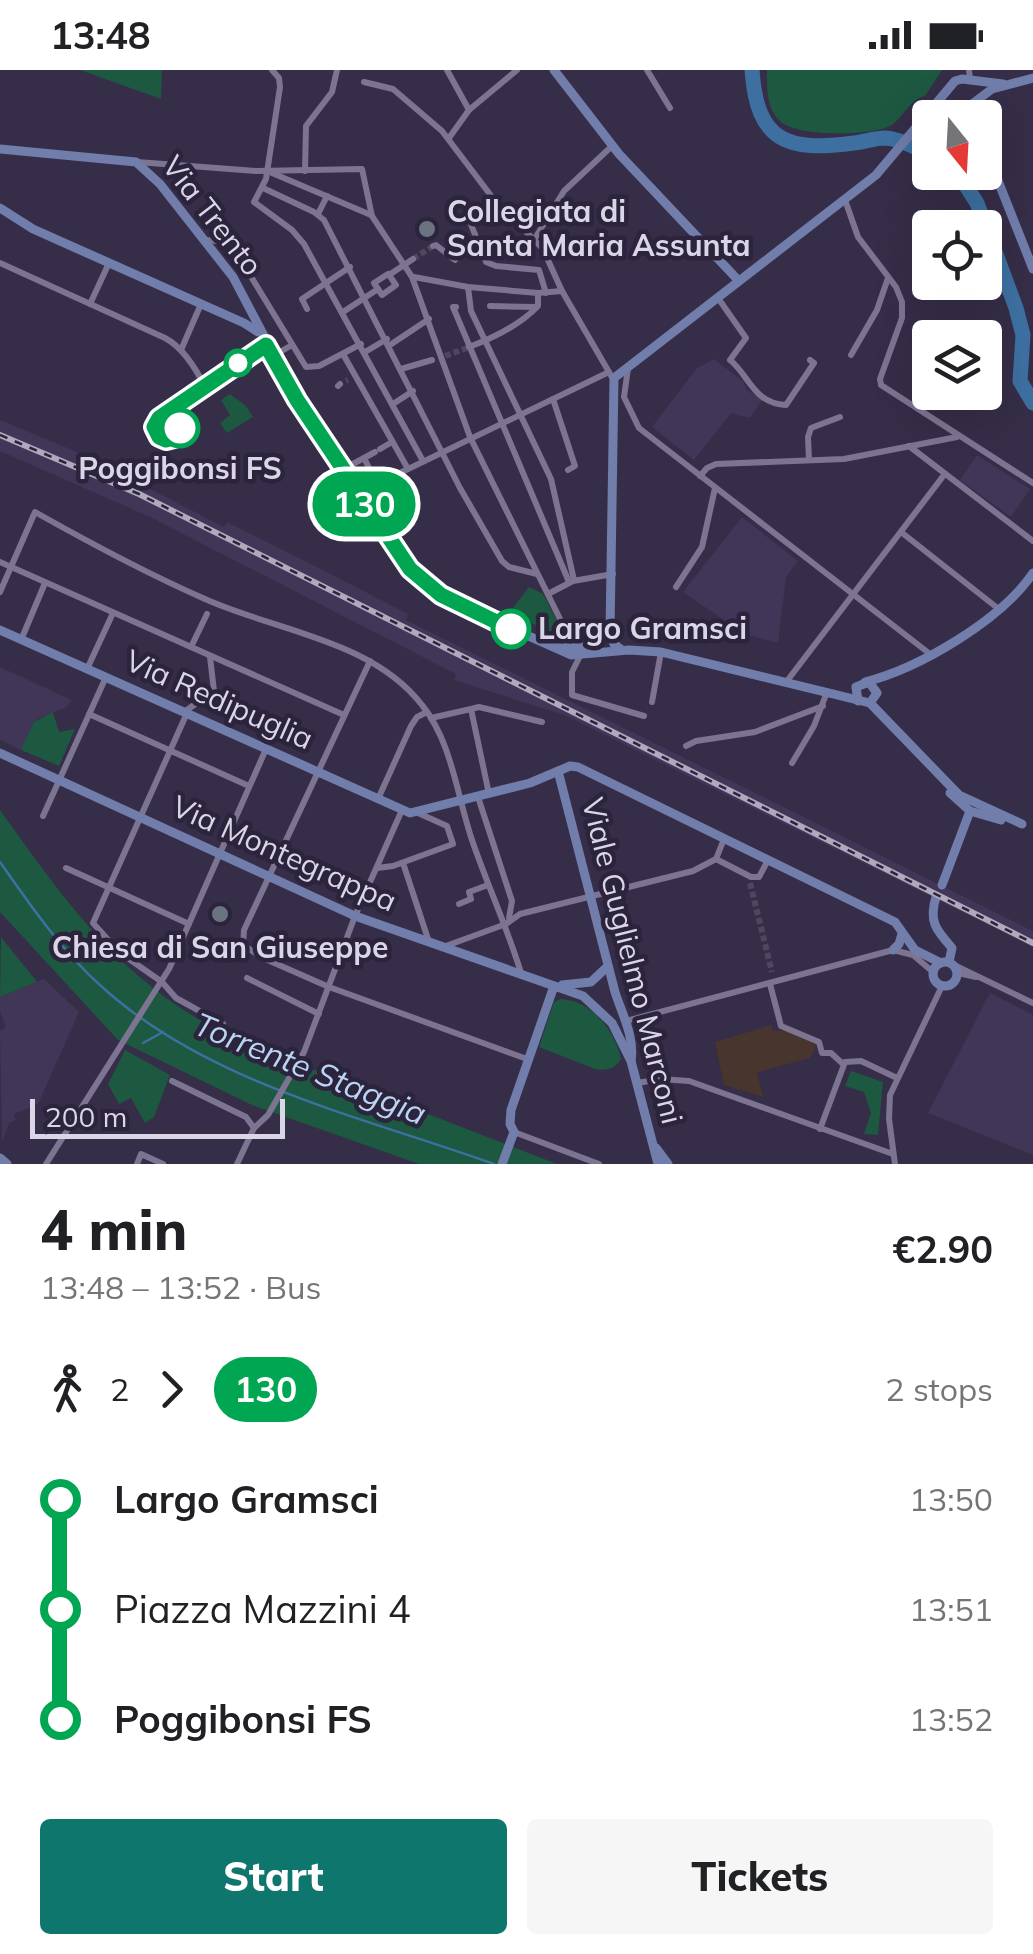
<!DOCTYPE html>
<meta charset="utf-8">
<style>
body{margin:0;font-family:Mulish,sans-serif;background:#f6f6f6;color:#202124;height:100vh;display:flex;flex-direction:column;font-size:38px;white-space:nowrap}
*{box-sizing:border-box;margin:0}
p{font-size:32px;color:#757577}
.icon{flex:none;width:55px;height:55px;fill:none;stroke:currentColor;stroke-width:2;stroke-linecap:round;stroke-linejoin:round}
.map{position:relative;height:1094px;overflow:hidden}
.panel{display:flex;flex-direction:column;background:#fff;flex:1}
.panel>*{flex:none}
.badge{padding:0 20px;border-radius:32px;font-size:35px;line-height:65px}
.needle{width:65px;rotate:162deg}
.buttons{position:absolute;left:912px;top:30px;display:grid;gap:20px}
.buttons a{display:grid;place-items:center;width:90px;height:90px;border-radius:10px;background:#fff;box-shadow:0 10px 40px #0002;font-size:50px}
.scale{position:absolute;left:30px;bottom:25px;width:255px;box-sizing:border-box;padding-left:10px;border:5px solid #dbd6e7;border-top:0;font-size:28px;line-height:35px;white-space:nowrap;color:#dbd6e7;-webkit-text-stroke:8px #2c233d;paint-order:stroke}
.map>.badge{position:absolute;translate:-50% -50%;box-shadow:0 0 0 5px #fff}
.legs{display:flex;align-items:center;gap:15px;height:110px;padding:0 40px;font-size:32px}
.legs p{margin-inline-start:auto}
.headline{display:flex;align-items:center;justify-content:space-between;height:170px;padding:0 40px}
h1{font-size:55px;font-weight:800;line-height:75px}
.button{display:flex;gap:20px;margin-top:auto;padding:20px 40px}
.button a{flex:1;height:115px;border-radius:10px;background:#0f766e;color:#fff;font-size:40px;font-weight:800;line-height:115px;text-align:center}
.button a+a{background:#f6f6f6;color:#202124}
ul{padding:0 40px;list-style:none}
li{display:flex;align-items:center;gap:35px;height:110px;font-size:38px}
li i{display:grid;place-items:center;width:15px;height:100%;margin:0 12px;background:currentColor}
li i::after{content:'';width:25px;height:25px;margin:-12px;border:8px solid;border-radius:50%;background:#fff}
li p{margin-inline-start:auto}
li:first-child i{background:linear-gradient(#0000 50%,currentColor 0)}
li:last-child i{background:linear-gradient(currentColor 50%,#0000 0)}
.status{display:flex;justify-content:space-between;align-items:center;height:70px;padding:0 50px;background:#fff;direction:ltr}
.status svg{height:28px;fill:currentColor}
.map>svg:first-child{display:block}
.industrial{fill:#48352e}
.built{fill:#413657}
.green{fill:#1d5840}
.lines{fill:none;stroke-linecap:round;stroke-linejoin:round}
.stream{stroke:#3d70a1;stroke-width:2.5}
.river{stroke:#3d70a1;stroke-width:15}
.street-tunnel{stroke:#4f4660;stroke-width:6;stroke-dasharray:6 3;stroke-linecap:butt}
.street{stroke:#7d7492;stroke-width:6}
.secondary{stroke:#717dab;stroke-width:9}
.rail-casing{stroke:#afa9bd;stroke-width:6}
.rail{stroke:#2c233d;stroke-width:2.5;stroke-dasharray:8;stroke-linecap:butt}
.line-1-casing{stroke:#fff;stroke-width:22}
.line-1{stroke:#00a651;stroke-width:15}
.worship-dot{fill:#6b7280;stroke:#2c233d;stroke-width:4}
.stop-1-dot{fill:#fff;stroke:#00a651;stroke-width:5}
.labels{text-anchor:middle;stroke-width:9;stroke-linejoin:round;paint-order:stroke}
.poi-label{font-size:30px;font-weight:bold;fill:#dbd6e7;stroke:#2c233d;text-anchor:start}
.street-label{font-size:30px;fill:#dbd6e7;stroke:#2c233d}
.stop-label{font-size:30px;font-weight:bold;fill:#dbd6e7;stroke:#2c233d}
.water-label{font-size:32px;font-style:italic;fill:#b9d5f2;stroke:#2c233d}
</style>
<div class="status"><b>13:48</b><svg viewBox="0 0 49 12"><path d="M0 12V9h3v3zM5 12V6h3v6zM10 12V3h3v9zM15 12V0h3v12zM26 1h20v11H26zM47 4h2v5h-2z"/></svg></div>
<div class="map">
<svg width="1033" height="1094" viewBox="0 0 1033 1094">
<rect width="100%" height="100%" fill="#362d48"/>
<polygon class="industrial" points="771,955 773,961 791,960 817,974 810,988 757,1002 763,1027 724,1015 715,972"/>
<g class="built">
<polygon points="714,289 744,312 746,320 763,329 750,348 731,343 694,390 652,357 697,298"/>
<polygon points="0,350 118,399 117,402 224,457 227,452 321,499 408,544 406,550 1033,861 1033,877 567,646 454,610 456,604 150,447 0,381"/>
<polygon points="977,385 1030,419 1011,447 960,410"/>
<polygon points="742,447 798,491 786,507 778,573 744,564 683,522"/>
<polygon points="0,597 72,630 65,638 37,649 21,680 0,670"/>
<polygon points="44,909 79,942 38,1034 14,1044 16,1050 9,1053 2,1072 0,961 6,957 0,941 0,927"/>
<polygon points="990,923 1033,945 1033,1085 928,1043"/>
</g>
<g class="green">
<polygon points="80,0 162,0 161,29"/>
<path d="M 767,0 L 942,0 L 925,26 C 909,29 904,48 890,56 C 870,66 799,67 781,52 C 766,39 767,18 767,0 Z"/>
<polygon points="230,324 246,336 253,347 227,363 220,353 230,345 221,330"/>
<polygon points="529,517 543,524 560,557 559,562 551,562 509,543"/>
<polygon points="53,642 59,662 75,659 59,696 21,680 34,652"/>
<path d="M 0,740 C 72,841 129,922 247,974 L 557,1094 L 419,1094 L 252,1035 L 118,970 L 0,842 Z"/>
<polygon points="1,867 37,912 0,927"/>
<path d="M 560,929 C 592,930 615,961 621,989 C 615,999 606,1001 595,999 L 539,977 L 554,932 Z"/>
<polygon points="125,980 170,1005 154,1047 145,1053 131,1028 119,1034 108,1014"/>
<polygon points="851,1001 883,1012 878,1065 864,1064 871,1043 864,1022 845,1016"/>
</g>
<g class="lines">
<g class="stream">
<path d="M 0,792 C 30,835 62,881 101,916 C 207,1013 363,1047 494,1094"/>
<polyline points="143,973 163,962"/>
</g>
<g class="river">
<path d="M 752,0 C 757,72 787,82 854,73 C 864,72 875,68 885,68 C 901,69 916,78 930,85"/>
<polyline points="957,102 977,133 1016,238 1023,265 1020,311 1033,333"/>
</g>
<g class="street-tunnel">
<polyline points="413,189 433,176"/>
<polyline points="445,286 467,278"/>
<polyline points="346,311 348,310"/>
<polyline points="750,813 772,902"/>
</g>
<g class="street">
<polyline points="272,0 279,8 280,17 266,109 254,132 292,160 304,174 423,391"/>
<polyline points="447,0 469,40"/>
<polyline points="647,0 670,38"/>
<polyline points="969,0 970,10"/>
<polyline points="364,12 393,19 442,61 492,127 543,179 562,221 613,309"/>
<polyline points="449,68 469,40 517,0"/>
<polyline points="137,92 256,101 362,99 372,146 412,207 470,367 564,557 567,568 565,578"/>
<polyline points="305,101 306,56 332,22 337,0"/>
<polyline points="272,103 371,145"/>
<polyline points="263,118 314,142 324,150 460,418 502,491 509,497 537,504"/>
<polyline points="845,130 858,167 896,217 902,232 902,248 880,309 881,315 1033,413"/>
<polyline points="318,144 327,126"/>
<polyline points="470,152 486,192 496,196 539,200 546,223"/>
<polyline points="205,170 230,172 306,297 319,296 361,274"/>
<polyline points="534,170 564,121 612,76"/>
<polyline points="433,176 436,175 455,190"/>
<path d="M 0,193 L 165,268 C 184,278 198,302 207,321 L 188,338 L 177,365 L 163,369 L 155,361 L 159,348 L 266,275"/>
<polyline points="414,207 468,217 538,223 562,221"/>
<polyline points="468,217 471,241 551,409 574,510"/>
<polyline points="378,219 374,213 388,204"/>
<path d="M 718,228 L 746,268 L 730,290 C 749,305 754,334 786,335 L 814,293 L 810,290"/>
<polyline points="90,234 109,193"/>
<polyline points="490,236 536,237"/>
<polyline points="456,237 453,237 569,512"/>
<polyline points="307,239 302,229 350,197"/>
<polyline points="343,242 378,219 382,225 396,215 389,205 413,189"/>
<polyline points="390,275 429,249"/>
<path d="M 469,277 C 493,268 520,255 538,236 L 538,223"/>
<polyline points="181,280 201,234"/>
<polyline points="365,282 387,269"/>
<polyline points="343,284 408,399"/>
<polyline points="851,285 877,240 888,208"/>
<polyline points="273,286 292,275"/>
<polyline points="628,298 624,327 639,358 930,584"/>
<polyline points="401,299 432,290"/>
<polyline points="338,316 340,314"/>
<polyline points="553,329 575,396 568,400"/>
<polyline points="393,334 413,321"/>
<polyline points="909,376 1033,471"/>
<polyline points="380,379 392,372"/>
<polyline points="364,388 377,414 609,302"/>
<polyline points="809,390 808,367 811,358 840,347"/>
<polyline points="351,395 375,382"/>
<polyline points="700,406 707,398 716,394 844,389 957,367"/>
<polyline points="901,462 1000,540"/>
<polyline points="0,492 344,645"/>
<polyline points="676,517 702,477 715,418"/>
<path d="M 0,522 L 35,442 C 90,473 148,504 205,529 C 276,561 372,570 422,635 C 452,672 457,726 472,770 C 488,817 508,859 522,906"/>
<polyline points="548,524 573,511 613,504"/>
<polyline points="21,570 45,513"/>
<polyline points="191,577 207,544"/>
<polyline points="580,586 572,602 572,625 644,646"/>
<polyline points="370,591 244,860 243,875 263,888 329,917 527,989"/>
<polyline points="87,599 113,543"/>
<polyline points="787,611 944,405"/>
<polyline points="652,632 661,582"/>
<polyline points="184,642 214,621 210,587"/>
<polyline points="187,643 93,853 119,882 162,912 176,928 223,954"/>
<polyline points="89,644 249,716"/>
<polyline points="431,648 471,639"/>
<polyline points="686,676 696,671 755,662 823,636"/>
<polyline points="792,693 814,656 827,622"/>
<polyline points="489,724 471,639 479,637 542,652"/>
<polyline points="478,727 512,831 509,848"/>
<polyline points="378,729 411,656 417,647 427,642"/>
<polyline points="43,746 106,607"/>
<polyline points="724,769 716,789 751,807 759,807 768,790"/>
<polyline points="403,793 429,872"/>
<polyline points="66,798 189,854"/>
<polyline points="377,798 393,796 453,774 447,756 418,743"/>
<polyline points="459,834 471,829 469,822 488,815"/>
<polyline points="443,877 506,854 520,844 693,801 716,789"/>
<polyline points="952,894 1033,933"/>
<polyline points="958,903 976,907"/>
<polyline points="247,908 319,944"/>
<polyline points="770,914 781,956 819,972 822,983 831,983 843,994"/>
<polyline points="626,951 893,880 913,885 933,902"/>
<polyline points="172,1011 246,1047 254,1058"/>
<polyline points="637,1013 661,1009 689,1011 893,1084"/>
<polyline points="820,1059 845,992 861,991 897,1008"/>
<polyline points="514,1062 599,1094"/>
<polyline points="46,1094 169,899 266,679"/>
<polyline points="137,1094 141,1084 163,1094"/>
<polyline points="237,1094 254,1058 268,1045 304,982 355,846 402,740"/>
<polyline points="895,1094 889,1049 890,1025 942,916"/>
</g>
<g class="secondary">
<polyline points="554,0 619,84 738,210"/>
<polyline points="930,46 949,37 968,37 992,19 1033,8"/>
<polyline points="985,78 1033,199"/>
<polyline points="0,79 136,92 160,114 233,207 301,336 386,467 410,499 427,515 464,537 571,585 629,580 661,582 870,633"/>
<polyline points="0,138 33,159 244,253 258,262"/>
<polyline points="0,560 410,743 530,713 570,696 578,697 895,852 915,880 941,893"/>
<path d="M 558,578 C 578,578 600,578 610,558"/>
<polyline points="622,580 614,574 610,563 614,308 876,105 955,11 962,9 1003,14"/>
<path d="M 865,612 C 920,598 1001,550 1033,503"/>
<polyline points="858,631 856,617 869,612 877,623 870,633"/>
<polyline points="870,633 959,725 1022,754"/>
<polyline points="0,683 355,846 583,926 612,953 631,991"/>
<path d="M 558,701 L 615,922 C 622,944 635,967 631,991 L 658,1094"/>
<polyline points="950,723 970,741 1001,750"/>
<polyline points="942,815 970,741"/>
<path d="M 936,827 C 928,852 937,861 952,878 L 949,892"/>
<polyline points="893,880 899,874 902,864"/>
<circle cx="945" cy="904" r="12"/>
<polyline points="562,915 591,912 608,896"/>
<polyline points="656,1078 668,1094"/>
<polyline points="0,1088 7,1094"/>
<polyline points="502,1094 514,1062 510,1054 511,1040 554,916"/>
</g>
<defs>
<polyline id="rail" points="0,365 139,424 1033,873"/>
</defs>
<use href="#rail" class="rail-casing"/>
<use href="#rail" class="rail"/>
</g>
<g class="lines">
<defs>
<polyline id="line-1" points="180,358 174,368 166,370 159,367 154,357 159,348 266,275 297,330 410,499 441,525 511,559"/>
</defs>
<use href="#line-1" class="line-1-casing"/>
<use href="#line-1" class="line-1"/>
</g>
<g class="worship-dot">
<circle cx="427" cy="159" r="10"/>
<circle cx="220" cy="844" r="10"/>
</g>
<g class="stop-1-dot">
<circle cx="238" cy="293" r="12"/>
<circle cx="180" cy="358" r="18"/>
<circle cx="511" cy="559" r="18"/>
</g>
<g class="labels">
<g class="poi-label">
<text x="447" y="152">Collegiata di<tspan x="447" dy="34">Santa Maria Assunta</tspan></text>
<text x="220" y="888" text-anchor="middle">Chiesa di San Giuseppe</text>
</g>
<g class="street-label">
<text transform="translate(212 146) rotate(52)" y="10">Via Trento</text>
<text transform="translate(219 630) rotate(24)" y="10">Via Redipuglia</text>
<text transform="translate(284 784) rotate(24)" y="10">Via Montegrappa</text>
<text transform="translate(632 891) rotate(76)" y="10">Viale Guglielmo Marconi</text>
</g>
<g class="stop-label">
<text x="180" y="409">Poggibonsi FS</text>
<text x="538" y="569" text-anchor="start">Largo Gramsci</text>
</g>
<g class="water-label">
<text transform="translate(310 999) rotate(22)" y="11">Torrente Staggia</text>
</g>
</g>
</svg>
<div class="buttons">
<a><svg class="needle" viewBox="-14 -14 28 28"><path d="M0-13l5 13h-10z" fill="#e53935"/><path d="M0 13l5-13h-10z" fill="#757577"/></svg></a>
<a><svg class="icon" aria-label="locate" viewBox="0 0 24 24"><circle cx="12" cy="12" r="6"/><path d="M12 2v4M12 18v4M2 12h4M18 12h4"/></svg></a>
<a><svg class="icon" aria-label="layers" viewBox="0 0 24 24"><path d="M12 4l9 5-9 5-9-5zM3 14l9 5 9-5"/></svg></a>
</div>
<div class="scale">200 m</div>
<b class="badge" style="left:364px;top:434px;background:#00a651;color:#fff">130</b>
</div>
<section class="panel">
<div class="headline"><div><h1>4 min</h1><p>13:48 – 13:52 · Bus</p></div><b>€2.90</b></div>
<div class="legs"><svg class="icon" aria-label="walk" viewBox="0 0 24 24"><circle cx="13" cy="4" r="2"/><path d="M13 8l-2 6 4 7M11 14l-3 7M7 12l3-4h3l4 4"/></svg>2<svg class="icon" aria-label="forward" viewBox="0 0 24 24"><path d="M9 5l7 7-7 7"/></svg><b class="badge" style="background:#00a651;color:#fff">130</b><p>2 stops</p></div>
<ul>
<li><i style="color:#00a651"></i><b>Largo Gramsci</b><p>13:50</p></li>
<li><i style="color:#00a651"></i><span>Piazza Mazzini 4</span><p>13:51</p></li>
<li><i style="color:#00a651"></i><b>Poggibonsi FS</b><p>13:52</p></li>
</ul>
<div class="button"><a>Start</a><a>Tickets</a></div>
</section>
